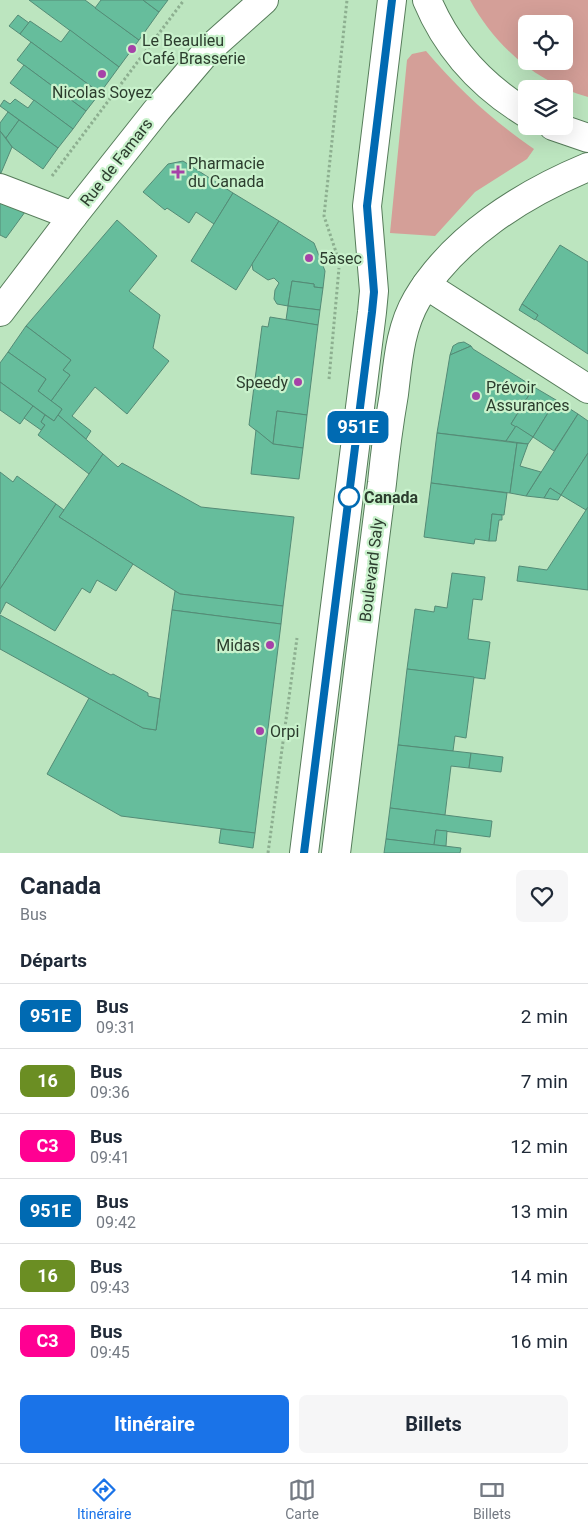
<!DOCTYPE html>
<html lang="fr">
<meta charset="utf-8">
<style>
body{margin:0;font-family:Roboto,sans-serif;background:#f6f6f7;color:#1f2937;height:100vh;display:flex;flex-direction:column;font-size:19px;white-space:nowrap}
*{box-sizing:border-box;margin:0}
p{font-size:16px;color:#747a83}
.icon{flex:none;width:28px;height:28px;fill:none;stroke:currentColor;stroke-width:2;stroke-linecap:round;stroke-linejoin:round}
.map{position:relative;height:853px;overflow:hidden}
.panel{display:flex;flex-direction:column;background:#fff;flex:1}
.panel>*{flex:none}
.badge{padding:0 10px;border-radius:8px;font-size:18px;line-height:32px}
.buttons{position:absolute;left:518px;top:15px;display:grid;gap:10px}
.buttons a{display:grid;place-items:center;width:55px;height:55px;border-radius:8px;background:#fff;box-shadow:0 5px 20px #0002;font-size:25px}
.map>.badge{position:absolute;translate:-50% -50%;box-shadow:0 0 0 2px #fff}
h2{padding:0 20px;font-size:19px;line-height:45px}
.round{display:grid;place-items:center;flex:none;width:52px;height:52px;border-radius:8px;background:#f6f6f7}
.headline{display:flex;align-items:center;justify-content:space-between;height:85px;padding:0 20px}
h1{font-size:24px;font-weight:700;line-height:38px}
.primary-button{display:flex;gap:10px;margin-top:auto;padding:10px 20px}
.primary-button a{flex:1;height:58px;border-radius:8px;background:#1a73e8;color:#fff;font-size:20px;font-weight:700;line-height:58px;text-align:center}
.primary-button a+a{background:#f6f6f7;color:#1f2937}
ul{padding:0;list-style:none}
li{display:flex;align-items:center;gap:15px;height:65px;padding:0 20px;border-top:1px solid #e0e1e3}
li div{flex:1}
li b{display:block;font-size:19px}
li em{font-style:normal}
li .badge{min-width:55px;font-weight:700;text-align:center}
.tabs{display:flex;justify-content:space-around;align-items:center;height:70px;border-top:1px solid #e0e1e3;background:#fff;font-size:14px;color:#747a83}
.tabs a{display:grid;justify-items:center;gap:2px}
.tabs .on{color:#1a73e8}
.map>svg:first-child{display:block}
.green{fill:#d49f98;fill-rule:evenodd}
.building{fill:#66bd9c;stroke:#548b76}
.lines{fill:none;stroke-linecap:round;stroke-linejoin:round}
.street-casing{stroke:#567c5a;stroke-width:30}
.secondary-casing{stroke:#567c5a;stroke-width:30}
.path{stroke:#8daf90;stroke-width:3;stroke-dasharray:2.5 2.5;stroke-linecap:butt}
.street{stroke:#fff;stroke-width:28}
.secondary{stroke:#fff;stroke-width:28}
.line-casing{stroke:#fff;stroke-width:11}
.line{stroke:#006ab2;stroke-width:8}
.poi-dot{fill:#a642a8;stroke:#c9f2cc;stroke-width:2}
.stop-dot{fill:#fff;stroke:#006ab2;stroke-width:2.5}
.labels{text-anchor:middle;stroke-width:4.5;stroke-linejoin:round;paint-order:stroke}
.poi-label{font-size:16px;fill:#2c3d2e;stroke:#c9f2cc;text-anchor:start}
.street-label{font-size:16px;fill:#2c3d2e;stroke:#c9f2cc}
.stop-label{font-size:16px;font-weight:bold;fill:#2c3d2e;stroke:#c9f2cc;text-anchor:start}
</style>
<div class="map">
<svg width="588" height="853" viewBox="0 0 588 853">
<rect width="100%" height="100%" fill="#bce5bf"/>
<g class="green">
<path d="M 470,0 L 588,0 L 588,97 C 537,83 495,46 470,0 ZM 526,24 L 564,24 L 564,61 L 526,61 Z"/>
<path d="M 426,51 C 460,91 491,119 534,149 L 527,159 L 475,192 L 435,236 L 390,233 L 407,60 L 412,54 Z"/>
</g>
<g class="building">
<polygon points="29,0 85,0 139,40 119,67"/>
<polygon points="101,0 143,0 159,12 139,40 95,8"/>
<polygon points="143,0 168,0 159,12"/>
<polygon points="18,15 29,23 20,34 9,26"/>
<polygon points="30,21 61,42 70,30 119,67 100,93 20,34"/>
<polygon points="31,42 100,93 86,111 17,60"/>
<polygon points="24,65 86,111 73,129 10,83"/>
<polygon points="15,99 28,108 34,100 73,129 58,148 0,106 4,100 10,104"/>
<polygon points="8,112 19,120 6,138 0,131 0,123"/>
<polygon points="19,120 58,148 43,169 12,147 6,138"/>
<polygon points="0,131 12,147 1,173 0,172"/>
<polygon points="183,161 233,193 214,224 196,212 189,223 167,208 165,210 143,192 168,164"/>
<polygon points="233,193 279,221 236,290 191,261"/>
<polygon points="0,201 25,212 6,238 0,235"/>
<polygon points="117,220 157,256 129,291 160,315 153,348 169,361 127,414 95,387 72,416 91,431 86,439 58,415 62,409 51,401 70,375 63,370 71,360 26,326"/>
<polygon points="279,221 314,243 325,271 323,288 314,287 314,284 292,281 288,306 277,304 274,299 275,290 279,283 274,278 268,280 253,270 252,264"/>
<polygon points="560,245 588,262 588,354 535,319 538,315 522,304"/>
<polygon points="292,281 314,284 314,287 323,288 320,310 288,306"/>
<polygon points="522,304 538,315 535,320 519,310"/>
<polygon points="288,306 320,310 318,325 286,320"/>
<polygon points="270,317 318,325 307,415 277,411 273,444 249,425 262,326 268,327"/>
<polygon points="26,326 71,360 63,370 70,375 51,401 38,391 46,379 8,352"/>
<polygon points="464,342 471,346 450,355 453,346 458,343"/>
<polygon points="471,346 473,349 534,387 511,424 516,426 506,441 437,433 450,355"/>
<polygon points="8,352 46,379 38,391 62,409 54,421 0,382 0,363"/>
<polygon points="0,382 33,406 20,424 0,410"/>
<polygon points="534,387 556,400 533,437 511,424"/>
<polygon points="556,400 578,414 554,451 533,437"/>
<polygon points="33,406 45,415 41,422 45,425 41,430 24,418"/>
<polygon points="277,411 307,415 303,448 273,444"/>
<polygon points="578,414 588,421 588,453 561,495 550,488 544,498 526,496"/>
<polygon points="45,415 54,421 58,415 103,454 89,474 38,435 45,425 41,422"/>
<polygon points="516,426 533,437 528,444 506,441"/>
<polygon points="256,430 273,444 303,448 299,479 251,474"/>
<polygon points="437,433 517,443 510,493 431,483"/>
<polygon points="517,443 528,444 520,466 541,472 526,496 510,493"/>
<polygon points="588,453 588,507 586,510 561,495"/>
<polygon points="103,454 118,467 122,463 201,507 294,517 283,606 180,594 59,517"/>
<polygon points="0,472 13,482 17,476 56,504 0,589"/>
<polygon points="431,483 507,493 504,515 492,514 489,541 475,539 474,544 424,537"/>
<polygon points="550,488 561,495 558,500 544,498"/>
<polygon points="56,504 64,510 59,517 133,564 116,591 97,580 90,593 82,588 55,631 6,602 0,614 0,589"/>
<polygon points="588,507 588,590 517,581 519,566 547,570"/>
<polygon points="492,514 502,515 502,520 499,520 496,541 489,541"/>
<polygon points="452,573 485,577 482,600 473,599 468,639 490,642 485,679 407,669 415,609 434,612 435,606 447,608"/>
<polygon points="175,591 180,594 283,606 281,624 172,610"/>
<polygon points="172,610 281,624 255,833 121,816 47,774 89,698 143,728 156,730"/>
<polygon points="0,615 111,675 113,674 148,693 148,696 160,699 156,730 143,728 0,649"/>
<polygon points="407,669 474,677 466,738 455,736 453,751 398,745"/>
<polygon points="398,745 471,753 469,768 451,766 445,815 390,808"/>
<polygon points="471,753 503,757 501,772 469,768"/>
<polygon points="390,808 492,821 490,837 436,830 434,845 386,839"/>
<polygon points="221,829 255,833 253,848 219,843"/>
<polygon points="436,830 447,831 446,846 434,845"/>
<polygon points="386,839 461,848 460,853 384,853"/>
</g>
<g class="lines">
<defs>
<g id="street">
<polyline points="0,188 73,216"/>
<polyline points="426,285 588,389"/>
<polyline points="0,312 73,216 157,110 208,50 264,0"/>
</g>
<g id="secondary">
<path d="M 427,0 C 447,48 482,86 526,113"/>
<polyline points="553,126 588,138"/>
<polyline points="304,853 372,312 374,291 367,206 392,0"/>
<path d="M 336,853 C 351,730 366,606 382,483 C 385,453 389,423 394,394 C 398,361 400,328 417,299 C 454,237 523,194 588,167"/>
</g>
</defs>
<use href="#street" class="street-casing"/>
<use href="#secondary" class="secondary-casing"/>
<g class="path">
<polyline points="52,176 184,0"/>
<polyline points="337,255 324,216 347,0"/>
<polyline points="329,379 339,268"/>
<polyline points="268,853 297,638"/>
</g>
<use href="#street" class="street"/>
<use href="#secondary" class="secondary"/>
</g>
<g class="lines">
<defs>
<polyline id="line" points="304,853 372,312 374,292 367,206 392,0"/>
</defs>
<use href="#line" class="line-casing"/>
<use href="#line" class="line"/>
</g>
<g class="poi-dot">
<circle cx="132" cy="49" r="5"/>
<circle cx="102" cy="74" r="5"/>
<path d="M175.5 164.5h5v5h5v5h-5v5h-5v-5h-5v-5h5z"/>
<circle cx="309" cy="258" r="5"/>
<circle cx="298" cy="382" r="5"/>
<circle cx="476" cy="396" r="5"/>
<circle cx="270" cy="645" r="5"/>
<circle cx="260" cy="731" r="5"/>
</g>
<circle class="stop-dot" cx="349" cy="497" r="10"/>
<g class="labels">
<g class="poi-label">
<text x="142" y="46">Le Beaulieu<tspan x="142" dy="18">Café Brasserie</tspan></text>
<text x="102" y="98" text-anchor="middle">Nicolas Soyez</text>
<text x="188" y="169">Pharmacie<tspan x="188" dy="18">du Canada</tspan></text>
<text x="319" y="264">5àsec</text>
<text x="288" y="388" text-anchor="end">Speedy</text>
<text x="486" y="393">Prévoir<tspan x="486" dy="18">Assurances</tspan></text>
<text x="260" y="651" text-anchor="end">Midas</text>
<text x="270" y="737">Orpi</text>
</g>
<g class="street-label">
<text transform="translate(116 162) rotate(-52)" y="6">Rue de Famars</text>
<text transform="translate(371 570) rotate(-83)" y="6">Boulevard Saly</text>
</g>
<g class="stop-label">
<text x="364" y="503">Canada</text>
</g>
</g>
</svg>
<div class="buttons">
<a><svg class="icon" aria-label="locate" viewBox="0 0 24 24"><circle cx="12" cy="12" r="6"/><path d="M12 2v4M12 18v4M2 12h4M18 12h4"/></svg></a>
<a><svg class="icon" aria-label="layers" viewBox="0 0 24 24"><path d="M12 4l9 5-9 5-9-5zM3 14l9 5 9-5"/></svg></a>
</div>
<b class="badge" style="left:358px;top:427px;background:#006ab2;color:#fff">951E</b>
</div>
<section class="panel">
<div class="headline"><div><h1>Canada</h1><p>Bus</p></div><a class="round"><svg class="icon" aria-label="heart" viewBox="0 0 24 24"><path d="M12 20l-8-8c-3-5 5-10 8-4 3-6 11-1 8 4z"/></svg></a></div>
<h2>Départs</h2>
<ul>
<li><span class="badge" style="background:#006ab2;color:#fff">951E</span><div><b>Bus</b><p>09:31</p></div><em>2 min</em></li>
<li><span class="badge" style="background:#6b8e23;color:#fff">16</span><div><b>Bus</b><p>09:36</p></div><em>7 min</em></li>
<li><span class="badge" style="background:#ff0092;color:#fff">C3</span><div><b>Bus</b><p>09:41</p></div><em>12 min</em></li>
<li><span class="badge" style="background:#006ab2;color:#fff">951E</span><div><b>Bus</b><p>09:42</p></div><em>13 min</em></li>
<li><span class="badge" style="background:#6b8e23;color:#fff">16</span><div><b>Bus</b><p>09:43</p></div><em>14 min</em></li>
<li><span class="badge" style="background:#ff0092;color:#fff">C3</span><div><b>Bus</b><p>09:45</p></div><em>16 min</em></li>
</ul>
<div class="primary-button"><a>Itinéraire</a><a>Billets</a></div>
</section>
<nav class="tabs">
<a class="on"><svg class="icon" aria-label="directions" viewBox="0 0 24 24"><path d="M12 3l9 9-9 9-9-9zM9 14v-3h6M13 9l2 2-2 2"/></svg>Itinéraire</a>
<a><svg class="icon" aria-label="map" viewBox="0 0 24 24"><path d="M3 6l6-2 6 2 6-2v14l-6 2-6-2-6 2zM9 4v14M15 6v14"/></svg>Carte</a>
<a><svg class="icon" aria-label="tickets" viewBox="0 0 24 24"><path d="M3 7h18v10H3zM15 7v10"/></svg>Billets</a>
</nav>
